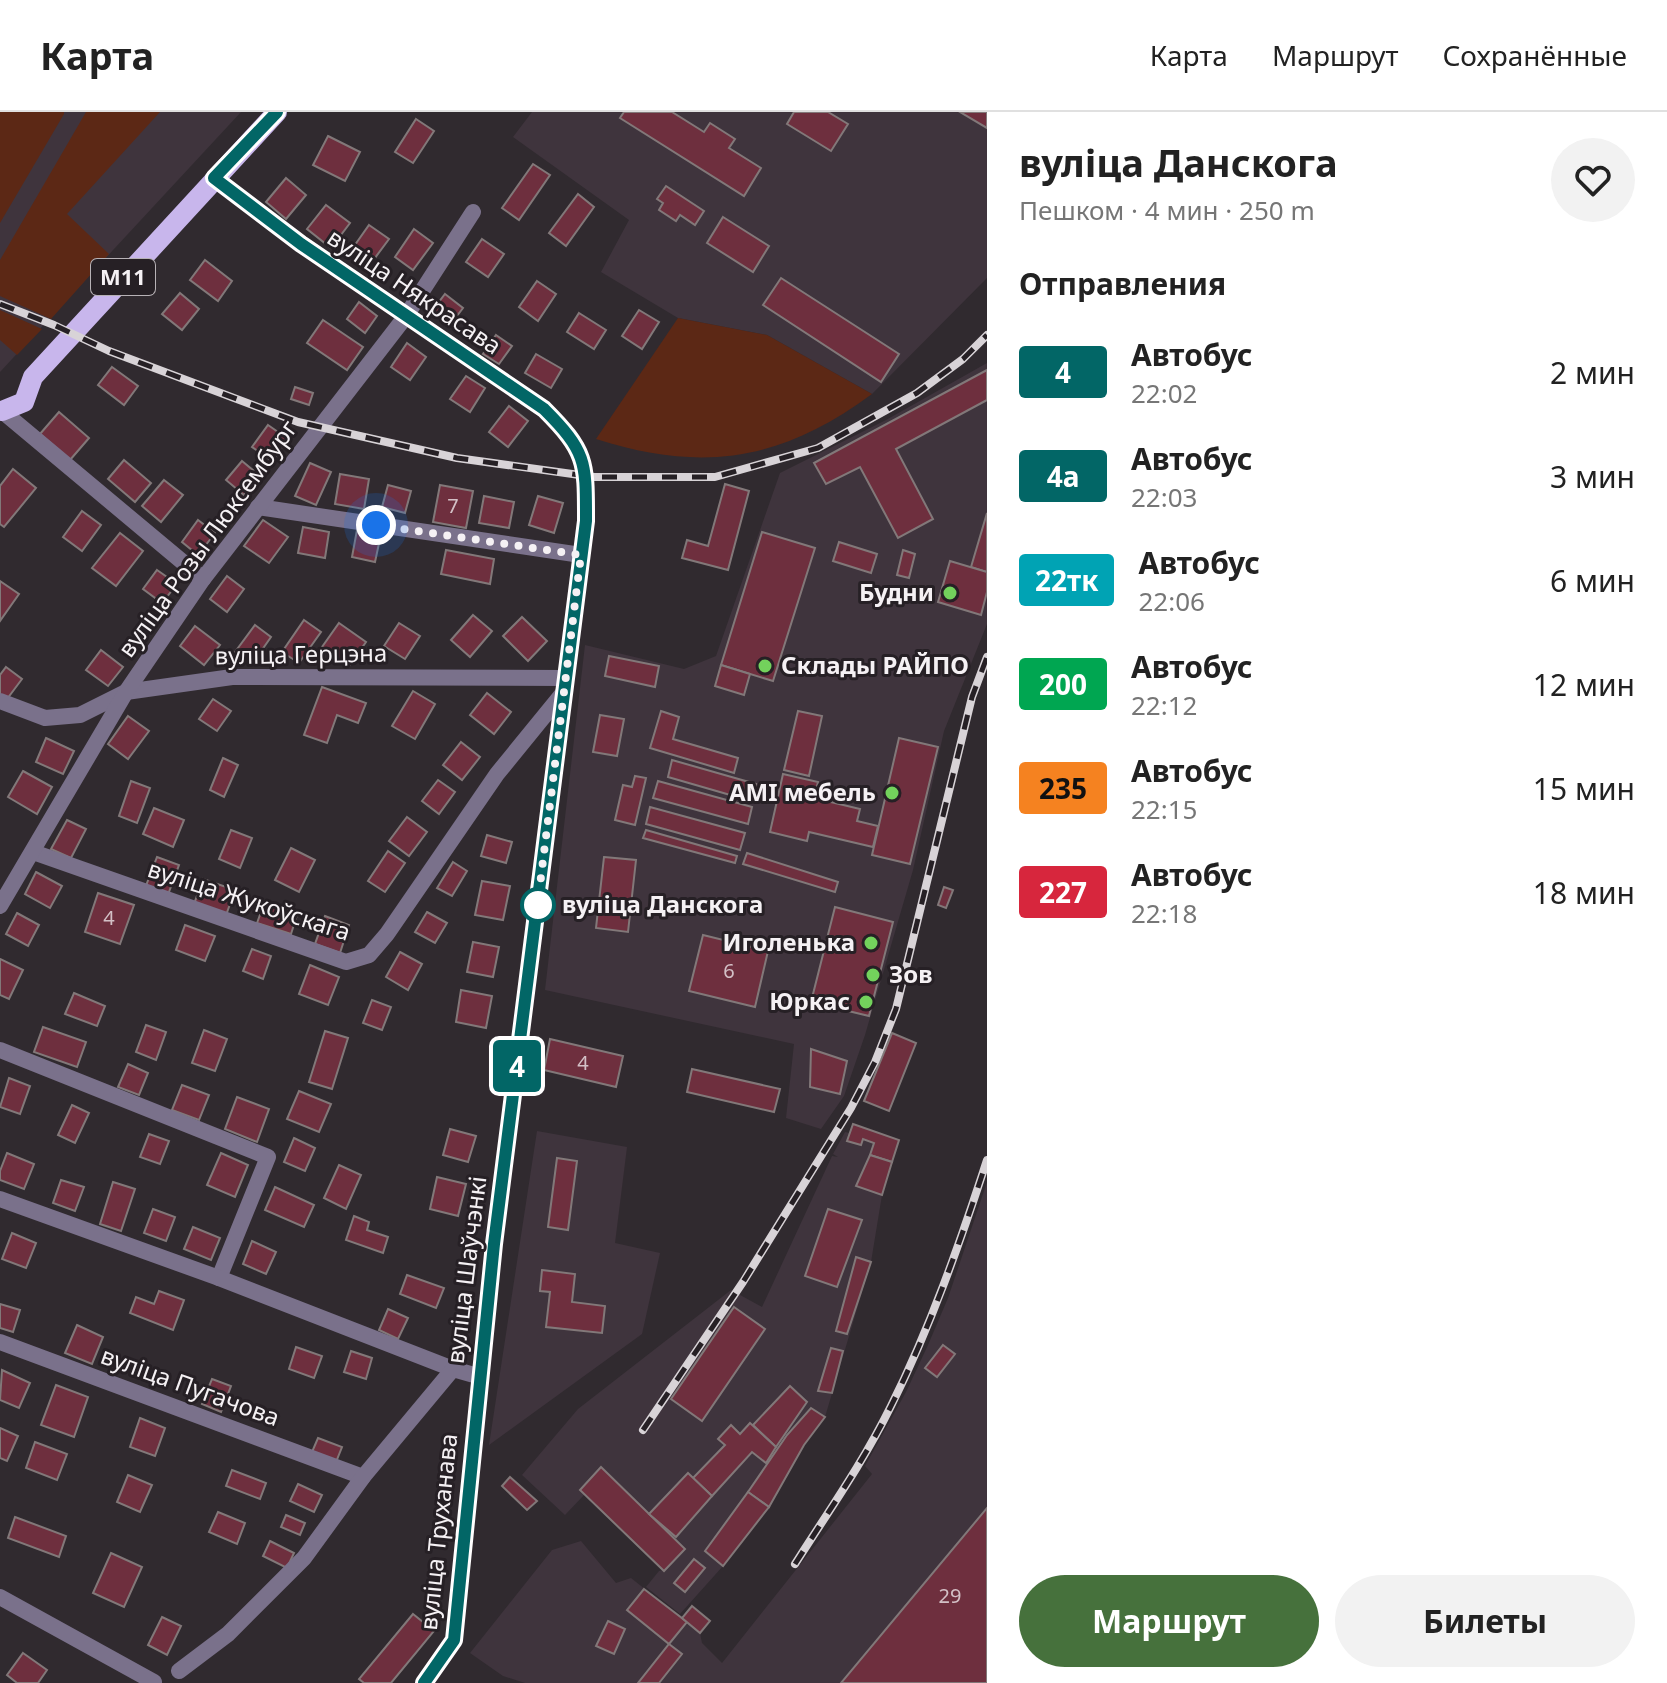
<!DOCTYPE html>
<html lang="ru">
<meta charset="utf-8">
<style>
body{margin:0;font-family:"Noto Sans",sans-serif;background:#f2f2f2;color:#222;height:100vh;display:flex;flex-direction:column;font-size:30px;white-space:nowrap}
*{box-sizing:border-box;margin:0}
p{font-size:26px;color:#767676}
.icon{flex:none;width:44px;height:44px;fill:none;stroke:currentColor;stroke-width:2;stroke-linecap:round;stroke-linejoin:round}
.map{position:relative;flex:1;overflow:hidden}
.side{display:flex;flex-direction:column;background:#fff;width:680px}
.side>*{flex:none}
.badge{padding:0 16px;border-radius:6px;font-size:28px;line-height:52px}
.you{position:absolute;width:40px;height:40px;margin:-20px;border:6px solid #fff;border-radius:50%;background:#1a73e8;box-shadow:0 0 0 12px #1a73e833}
.map>.badge{position:absolute;translate:-50% -50%;box-shadow:0 0 0 4px #fff}
h2{padding:0 32px;font-size:30px;line-height:72px}
.round{display:grid;place-items:center;flex:none;width:84px;height:84px;border-radius:42px;background:#f2f2f2}
.head{display:flex;align-items:center;justify-content:space-between;height:136px;padding:0 32px}
h1{font-size:38px;font-weight:700;line-height:60px}
.button{display:flex;gap:16px;margin-top:auto;padding:16px 32px}
.button a{flex:1;height:92px;border-radius:48px;background:#46713c;color:#fff;font-size:32px;font-weight:700;line-height:92px;text-align:center}
.button a+a{background:#f2f2f2;color:#222}
ul{padding:0;list-style:none}
li{display:flex;align-items:center;gap:24px;height:104px;padding:0 32px}
li div{flex:1}
li b{display:block;font-size:30px}
li em{font-style:normal}
li .badge{min-width:88px;font-weight:700;text-align:center}
header{display:flex;align-items:center;gap:48px;box-sizing:border-box;height:112px;padding:0 40px;background:#fff;border-bottom:2px solid #e0e0e0}
header strong{font-size:38px}
nav{display:flex;gap:44px;margin-inline-start:auto;font-size:28px}
main{display:flex;flex:1;min-height:0}
.map>svg:first-child{display:block}
.built{fill:#3f343d}
.green{fill:#5c2815}
.building{fill:#6e2f3e;stroke:#827879;stroke-width:2}
.lines{fill:none;stroke-linecap:round;stroke-linejoin:round}
.street{stroke:#7a718b;stroke-width:16}
.secondary{stroke:#a698c2;stroke-width:16}
.primary{stroke:#c8b6ec;stroke-width:20}
.rail-casing{stroke:#d8d3d7;stroke-width:8}
.rail{stroke:#262025;stroke-width:5;stroke-dasharray:15;stroke-linecap:butt}
.line-casing{stroke:#fff;stroke-width:18}
.line{stroke:#026666;stroke-width:12}
.walk{stroke:#f5f1f4;stroke-width:8;stroke-dasharray:0 14.4}
.poi-dot{fill:#73d25c;stroke:#262025;stroke-width:3}
.stop-dot{fill:#fff;stroke:#026666;stroke-width:4}
.labels{text-anchor:middle;stroke-width:6;stroke-linejoin:round;paint-order:stroke}
.number-label{font-size:20px;fill:#d3c0c6}
.shield{fill:#262025;stroke:#b7b2b6;stroke-width:2}
.shield-label{font-size:22px;font-weight:bold;fill:#f5f1f4}
.street-label{font-size:24px;fill:#f5f1f4;stroke:#262025}
.poi-label{font-size:24px;font-weight:bold;fill:#f5f1f4;stroke:#262025;text-anchor:end}
.stop-label{font-size:24px;font-weight:bold;fill:#f5f1f4;stroke:#262025;text-anchor:start}
</style>
<header>
<strong>Карта</strong>
<nav><a>Карта</a><a>Маршрут</a><a>Сохранённые</a></nav>
</header>
<main>
<div class="map">
<svg width="987" height="1571" viewBox="0 0 987 1571">
<rect width="100%" height="100%" fill="#302a2f"/>
<g class="built">
<polygon points="0,0 241,0 0,260"/>
<polygon points="532,0 987,0 987,166 872,282 767,223 678,206 601,160 629,108 513,25"/>
<polygon points="987,251 987,512 944,619 913,758 865,923 844,984 821,1017 786,1006 794,932 545,878 585,533 684,557 716,544 780,361 886,308"/>
<polygon points="853,1012 899,1028 882,1083 871,1150 825,1305 804,1333 769,1395 723,1454 680,1502 646,1475 659,1459 663,1458 585,1382 565,1403 522,1363 578,1297 731,1178 762,1195 832,1044 838,1045 833,1042 845,1020 850,1021"/>
<polygon points="537,1019 627,1035 615,1131 660,1141 642,1222 489,1333"/>
<polygon points="987,1070 987,1571 525,1571 503,1564 470,1541 552,1438 581,1429 616,1471 631,1466 700,1521 702,1531 722,1551 872,1362 865,1354 906,1280 928,1233 948,1186"/>
</g>
<g class="green">
<polygon points="0,0 64,0 64,2 0,111"/>
<polygon points="86,0 160,0 67,102 109,142 51,207 0,184 0,148"/>
<polygon points="0,198 42,217 17,243 0,228"/>
<path d="M 678,206 L 767,223 L 872,282 C 781,349 703,361 596,327 Z"/>
</g>
<g class="building">
<polygon points="624,0 672,0 704,20 710,11 735,27 729,36 761,56 744,84 620,6"/>
<polygon points="794,0 828,0 848,12 831,39 787,12"/>
<polygon points="960,0 987,0 987,16"/>
<polygon points="416,7 434,19 413,51 395,40"/>
<polygon points="328,24 360,40 345,69 313,53"/>
<polygon points="533,52 550,63 519,108 502,96"/>
<polygon points="286,66 306,83 286,107 266,90"/>
<polygon points="666,74 704,99 695,113 680,103 676,109 659,98 663,91 657,87"/>
<polygon points="578,82 594,95 566,134 549,121"/>
<polygon points="326,93 350,111 331,136 307,117"/>
<polygon points="723,105 769,134 753,160 707,131"/>
<polygon points="369,113 389,127 369,154 350,140"/>
<polygon points="414,117 433,131 413,158 395,145"/>
<polygon points="482,127 504,142 488,165 466,150"/>
<polygon points="205,148 232,169 218,189 190,168"/>
<polygon points="781,166 899,242 881,270 763,193"/>
<polygon points="537,169 556,182 538,209 519,195"/>
<polygon points="180,181 199,197 182,218 162,202"/>
<polygon points="445,182 463,196 450,213 432,199"/>
<polygon points="359,190 377,204 365,221 347,207"/>
<polygon points="639,198 659,210 642,237 622,224"/>
<polygon points="579,201 606,218 594,237 567,220"/>
<polygon points="323,208 363,235 347,258 307,231"/>
<polygon points="496,223 512,234 499,252 483,242"/>
<polygon points="407,231 426,245 410,268 391,255"/>
<polygon points="536,242 562,257 551,276 525,261"/>
<polygon points="112,255 138,274 124,293 98,273"/>
<polygon points="987,258 987,288 896,337 933,407 898,426 860,355 826,372 814,351"/>
<polygon points="466,264 485,276 470,300 450,287"/>
<polygon points="295,275 313,281 309,293 291,287"/>
<polygon points="509,294 528,309 508,335 489,320"/>
<polygon points="59,300 89,326 70,348 40,322"/>
<polygon points="268,313 288,327 272,349 252,335"/>
<polygon points="124,348 151,371 135,390 108,367"/>
<polygon points="242,349 260,364 244,383 226,368"/>
<polygon points="310,351 331,360 316,393 295,384"/>
<polygon points="13,357 36,376 4,415 0,412 0,374"/>
<polygon points="340,362 369,367 364,397 335,392"/>
<polygon points="164,368 183,383 161,410 142,394"/>
<polygon points="725,372 749,379 728,458 682,446 687,428 708,434"/>
<polygon points="388,373 411,379 405,401 382,395"/>
<polygon points="440,373 473,379 466,416 433,410"/>
<polygon points="484,384 514,390 509,416 479,411"/>
<polygon points="538,384 563,391 554,421 529,413"/>
<polygon points="82,399 101,413 82,439 63,425"/>
<polygon points="987,401 987,460 971,455"/>
<polygon points="198,408 215,421 198,443 182,430"/>
<polygon points="263,408 288,425 269,451 244,434"/>
<polygon points="303,415 329,420 325,446 298,441"/>
<polygon points="357,418 381,422 375,450 352,445"/>
<polygon points="762,420 815,436 773,569 721,553"/>
<polygon points="120,421 143,439 116,474 92,456"/>
<polygon points="839,430 877,442 871,461 833,449"/>
<polygon points="446,438 494,447 490,472 441,462"/>
<polygon points="903,438 915,442 909,466 897,463"/>
<polygon points="950,449 987,460 987,480 981,503 938,490"/>
<polygon points="157,458 177,472 162,491 143,477"/>
<polygon points="227,464 244,477 227,500 210,487"/>
<polygon points="0,469 19,482 0,509"/>
<polygon points="473,503 492,519 470,545 451,528"/>
<polygon points="522,505 547,529 528,549 503,524"/>
<polygon points="304,508 321,520 299,551 282,540"/>
<polygon points="339,511 366,530 349,554 322,535"/>
<polygon points="399,511 420,524 405,547 384,534"/>
<polygon points="255,513 271,525 252,552 235,540"/>
<polygon points="195,514 220,533 204,553 180,534"/>
<polygon points="101,538 123,555 108,574 86,558"/>
<polygon points="609,544 659,554 655,575 605,564"/>
<polygon points="721,553 750,562 744,583 715,574"/>
<polygon points="6,555 22,567 4,591 0,587 0,563"/>
<polygon points="322,575 366,591 358,611 337,603 327,631 304,623"/>
<polygon points="413,579 435,592 415,627 392,614"/>
<polygon points="487,581 511,600 494,622 470,603"/>
<polygon points="213,587 231,599 217,619 199,607"/>
<polygon points="661,599 679,605 673,627 738,646 734,661 650,636"/>
<polygon points="798,599 822,604 809,664 784,658"/>
<polygon points="600,603 624,607 617,644 593,640"/>
<polygon points="128,604 149,619 128,647 108,632"/>
<polygon points="46,626 74,639 63,662 36,650"/>
<polygon points="899,626 938,635 910,752 872,743"/>
<polygon points="461,630 480,645 462,668 443,653"/>
<polygon points="223,646 238,653 224,685 210,678"/>
<polygon points="672,648 756,672 751,689 668,665"/>
<polygon points="23,659 52,675 37,702 8,685"/>
<polygon points="783,662 818,670 814,686 860,697 857,709 878,714 873,735 809,720 807,729 770,720"/>
<polygon points="635,664 646,666 635,713 615,708 623,673 632,675"/>
<polygon points="438,668 455,680 439,702 422,689"/>
<polygon points="131,669 150,676 137,711 119,704"/>
<polygon points="658,669 752,695 748,712 653,686"/>
<polygon points="650,695 745,721 740,738 646,712"/>
<polygon points="154,696 184,708 173,735 143,722"/>
<polygon points="407,705 427,720 409,744 389,729"/>
<polygon points="67,708 86,717 71,746 51,737"/>
<polygon points="231,718 252,726 240,756 219,747"/>
<polygon points="646,718 737,744 735,751 643,726"/>
<polygon points="487,723 512,730 506,751 481,744"/>
<polygon points="291,736 315,748 299,780 275,768"/>
<polygon points="388,739 405,751 385,780 368,769"/>
<polygon points="747,741 838,770 835,780 743,752"/>
<polygon points="157,745 179,753 166,788 144,779"/>
<polygon points="604,745 636,748 628,820 596,816"/>
<polygon points="453,750 467,759 452,784 437,776"/>
<polygon points="36,760 62,774 50,796 25,782"/>
<polygon points="203,767 235,778 225,806 193,795"/>
<polygon points="482,769 510,774 503,808 475,803"/>
<polygon points="944,775 953,778 946,796 938,793"/>
<polygon points="98,781 134,793 120,832 85,820"/>
<polygon points="265,789 298,800 291,822 257,811"/>
<polygon points="835,795 893,810 869,904 811,890"/>
<polygon points="427,800 447,811 435,831 415,820"/>
<polygon points="17,801 39,813 28,834 6,822"/>
<polygon points="325,804 349,813 340,841 315,832"/>
<polygon points="185,813 215,824 205,849 176,838"/>
<polygon points="703,823 768,839 755,895 689,879"/>
<polygon points="473,830 499,835 493,865 467,860"/>
<polygon points="252,837 271,844 263,867 243,859"/>
<polygon points="400,840 422,852 408,878 386,865"/>
<polygon points="0,847 23,858 9,887 0,883"/>
<polygon points="310,853 339,865 328,893 299,882"/>
<polygon points="461,878 492,884 486,916 456,910"/>
<polygon points="74,881 105,894 97,914 65,902"/>
<polygon points="372,888 391,895 382,918 363,911"/>
<polygon points="146,913 166,920 156,948 136,940"/>
<polygon points="43,915 86,930 77,955 34,940"/>
<polygon points="204,918 227,927 215,959 192,951"/>
<polygon points="325,919 348,926 332,977 309,970"/>
<polygon points="892,921 916,931 889,999 864,989"/>
<polygon points="550,927 623,944 616,975 544,958"/>
<polygon points="811,937 847,949 840,982 810,975"/>
<polygon points="128,952 148,961 139,983 118,975"/>
<polygon points="692,957 780,977 774,1000 687,980"/>
<polygon points="9,966 30,974 20,1002 0,995"/>
<polygon points="182,973 209,983 199,1008 172,998"/>
<polygon points="299,979 331,992 319,1020 287,1007"/>
<polygon points="237,985 269,997 257,1030 225,1017"/>
<polygon points="72,993 89,1001 75,1031 58,1023"/>
<polygon points="853,1012 899,1028 892,1050 870,1043 874,1031 863,1027 861,1033 847,1029"/>
<polygon points="450,1017 476,1024 468,1050 443,1043"/>
<polygon points="149,1022 169,1029 160,1052 140,1045"/>
<polygon points="294,1026 315,1036 305,1059 284,1050"/>
<polygon points="7,1041 34,1052 24,1077 0,1068 0,1059"/>
<polygon points="221,1041 248,1053 235,1085 207,1073"/>
<polygon points="870,1043 892,1050 882,1083 856,1074"/>
<polygon points="557,1046 577,1049 568,1118 548,1115"/>
<polygon points="339,1053 361,1063 346,1097 324,1086"/>
<polygon points="437,1065 466,1072 458,1104 430,1097"/>
<polygon points="61,1068 84,1075 75,1099 53,1091"/>
<polygon points="113,1070 135,1077 121,1119 100,1112"/>
<polygon points="275,1075 314,1093 304,1115 265,1098"/>
<polygon points="153,1097 175,1105 166,1129 144,1121"/>
<polygon points="828,1097 862,1108 837,1175 805,1164"/>
<polygon points="354,1104 369,1110 367,1118 388,1125 383,1141 346,1128"/>
<polygon points="193,1115 220,1126 211,1148 184,1137"/>
<polygon points="12,1121 36,1131 26,1156 2,1147"/>
<polygon points="252,1129 276,1140 266,1162 243,1152"/>
<polygon points="856,1145 871,1150 847,1222 836,1219"/>
<polygon points="542,1158 575,1162 572,1190 605,1194 602,1221 546,1215 550,1180 540,1179"/>
<polygon points="407,1163 444,1176 436,1196 400,1182"/>
<polygon points="159,1179 184,1188 173,1218 130,1201 136,1185 154,1192"/>
<polygon points="0,1192 20,1198 13,1220 0,1216"/>
<polygon points="734,1195 765,1217 702,1309 671,1287"/>
<polygon points="388,1197 408,1206 398,1227 379,1218"/>
<polygon points="77,1213 103,1225 92,1252 65,1241"/>
<polygon points="943,1233 955,1242 937,1265 925,1256"/>
<polygon points="296,1235 322,1244 314,1266 289,1257"/>
<polygon points="831,1236 843,1239 832,1281 818,1279"/>
<polygon points="351,1239 372,1246 366,1267 344,1260"/>
<polygon points="2,1258 30,1271 19,1296 0,1288"/>
<polygon points="212,1267 231,1274 221,1300 202,1292"/>
<polygon points="56,1273 88,1285 74,1325 41,1313"/>
<polygon points="790,1274 807,1290 776,1335 753,1313"/>
<polygon points="811,1296 825,1305 804,1333 769,1395 748,1380 787,1323"/>
<polygon points="140,1306 165,1316 155,1344 130,1335"/>
<polygon points="750,1311 776,1335 766,1351 752,1340 712,1384 693,1366 725,1333 718,1327 731,1313 740,1322"/>
<polygon points="0,1316 18,1324 7,1349 0,1346"/>
<polygon points="318,1326 342,1335 336,1350 312,1340"/>
<polygon points="35,1330 67,1342 57,1368 26,1356"/>
<polygon points="601,1355 685,1437 664,1459 580,1378"/>
<polygon points="232,1358 266,1371 260,1387 226,1374"/>
<polygon points="688,1361 712,1384 676,1425 649,1402"/>
<polygon points="128,1363 152,1373 140,1400 117,1390"/>
<polygon points="510,1365 537,1389 527,1398 502,1374"/>
<polygon points="298,1372 322,1383 314,1400 290,1389"/>
<polygon points="748,1380 769,1395 723,1454 705,1439"/>
<polygon points="987,1396 987,1571 841,1571"/>
<polygon points="218,1400 245,1411 237,1432 209,1420"/>
<polygon points="286,1403 305,1411 300,1423 281,1415"/>
<polygon points="15,1405 66,1424 59,1445 8,1426"/>
<polygon points="270,1429 294,1441 287,1456 263,1444"/>
<polygon points="111,1441 142,1455 124,1495 93,1481"/>
<polygon points="694,1447 705,1456 685,1480 674,1471"/>
<polygon points="644,1477 687,1510 669,1532 627,1498"/>
<polygon points="692,1494 710,1509 700,1521 682,1506"/>
<polygon points="413,1502 434,1519 391,1571 364,1571 359,1567"/>
<polygon points="162,1505 181,1514 167,1543 148,1533"/>
<polygon points="608,1509 625,1517 614,1542 596,1534"/>
<polygon points="669,1532 682,1542 659,1571 638,1571"/>
<polygon points="23,1541 47,1558 38,1571 17,1571 7,1563"/>
</g>
<g class="lines">
<g class="street">
<polyline points="2,299 203,467"/>
<polyline points="258,395 581,443"/>
<polyline points="0,589 45,606 80,603 126,580 232,565 565,566"/>
<polyline points="33,740 346,850 369,843 387,822 497,662 563,581"/>
<polyline points="0,794 126,580 203,467 406,204 473,100"/>
<polyline points="0,938 268,1045 219,1166"/>
<polyline points="0,1087 219,1166 453,1257"/>
<polyline points="0,1230 363,1365"/>
<polyline points="0,1485 154,1570"/>
<polyline points="179,1559 228,1522 304,1446 363,1365 453,1257 481,1265"/>
</g>
<path class="secondary" d="M 214,66 L 301,132 L 544,297 C 587,340 586,350 586,409 L 494,1132 L 454,1528 L 424,1571"/>
<polyline class="primary" points="2,299 24,290 33,265 277,0"/>
<defs>
<g id="rail">
<polyline points="0,192 54,213 109,239 298,310 457,346 594,365 715,365 818,336 917,281 963,247 987,223"/>
<polyline points="643,1318 743,1170 851,996 875,950 896,897 972,585 987,545"/>
<path d="M 795,1452 C 828,1400 864,1349 891,1294 C 930,1216 960,1131 987,1048"/>
</g>
</defs>
<use href="#rail" class="rail-casing"/>
<use href="#rail" class="rail"/>
</g>
<g class="lines">
<defs>
<path id="line" d="M 277,0 L 214,66 L 301,132 L 544,297 C 587,340 586,350 586,409 L 494,1132 L 454,1528 L 424,1571"/>
</defs>
<use href="#line" class="line-casing"/>
<use href="#line" class="line"/>
<polyline class="walk" points="376,413 581,443 537,797 538,793"/>
</g>
<g class="poi-dot">
<circle cx="950" cy="481" r="8"/>
<circle cx="765" cy="554" r="8"/>
<circle cx="892" cy="681" r="8"/>
<circle cx="871" cy="831" r="8"/>
<circle cx="873" cy="863" r="8"/>
<circle cx="866" cy="890" r="8"/>
</g>
<circle class="stop-dot" cx="538" cy="793" r="16"/>
<g class="labels">
<g class="number-label">
<text x="453" y="401">7</text>
<text x="109" y="813">4</text>
<text x="729" y="866">6</text>
<text x="583" y="958">4</text>
<text x="950" y="1491">29</text>
</g>
<rect class="shield" x="91" y="147" width="64" height="36" rx="6"/>
<g class="shield-label">
<text x="123" y="173">М11</text>
</g>
<g class="street-label">
<text transform="translate(414 180) rotate(34)" y="8">вуліца Някрасава</text>
<text transform="translate(208 427) rotate(-54)" y="8">вуліца Розы Люксембург</text>
<text transform="translate(301 543) rotate(-1)" y="8">вуліца Герцэна</text>
<text transform="translate(249 789) rotate(18)" y="8">вуліца Жукоўскага</text>
<text transform="translate(467 1158) rotate(-83)" y="8">вуліца Шаўчэнкі</text>
<text transform="translate(190 1275) rotate(20)" y="8">вуліца Пугачова</text>
<text transform="translate(439 1420) rotate(-84)" y="8">вуліца Труханава</text>
</g>
<g class="poi-label">
<text x="934" y="489">Будни</text>
<text x="781" y="562" text-anchor="start">Склады РАЙПО</text>
<text x="876" y="689">AMI мебель</text>
<text x="855" y="839">Иголенька</text>
<text x="889" y="871" text-anchor="start">Зов</text>
<text x="850" y="898">Юркас</text>
</g>
<g class="stop-label">
<text x="562" y="801">вуліца Данскога</text>
</g>
</g>
</svg>
<div class="you" style="left:376px;top:413px"></div>
<b class="badge" style="left:517px;top:954px;background:#026666;color:#fff">4</b>
</div>
<section class="side">
<div class="head"><div><h1>вуліца Данскога</h1><p>Пешком · 4 мин · 250 m</p></div><a class="round"><svg class="icon" aria-label="heart" viewBox="0 0 24 24"><path d="M12 20l-8-8c-3-5 5-10 8-4 3-6 11-1 8 4z"/></svg></a></div>
<h2>Отправления</h2>
<ul>
<li><span class="badge" style="background:#026666;color:#fff">4</span><div><b>Автобус</b><p>22:02</p></div><em>2 мин</em></li>
<li><span class="badge" style="background:#026666;color:#fff">4а</span><div><b>Автобус</b><p>22:03</p></div><em>3 мин</em></li>
<li><span class="badge" style="background:#00a3b4;color:#fff">22тк</span><div><b>Автобус</b><p>22:06</p></div><em>6 мин</em></li>
<li><span class="badge" style="background:#00a651;color:#fff">200</span><div><b>Автобус</b><p>22:12</p></div><em>12 мин</em></li>
<li><span class="badge" style="background:#f58220;color:#111">235</span><div><b>Автобус</b><p>22:15</p></div><em>15 мин</em></li>
<li><span class="badge" style="background:#d7263d;color:#fff">227</span><div><b>Автобус</b><p>22:18</p></div><em>18 мин</em></li>
</ul>
<div class="button"><a>Маршрут</a><a>Билеты</a></div>
</section>
</main>
